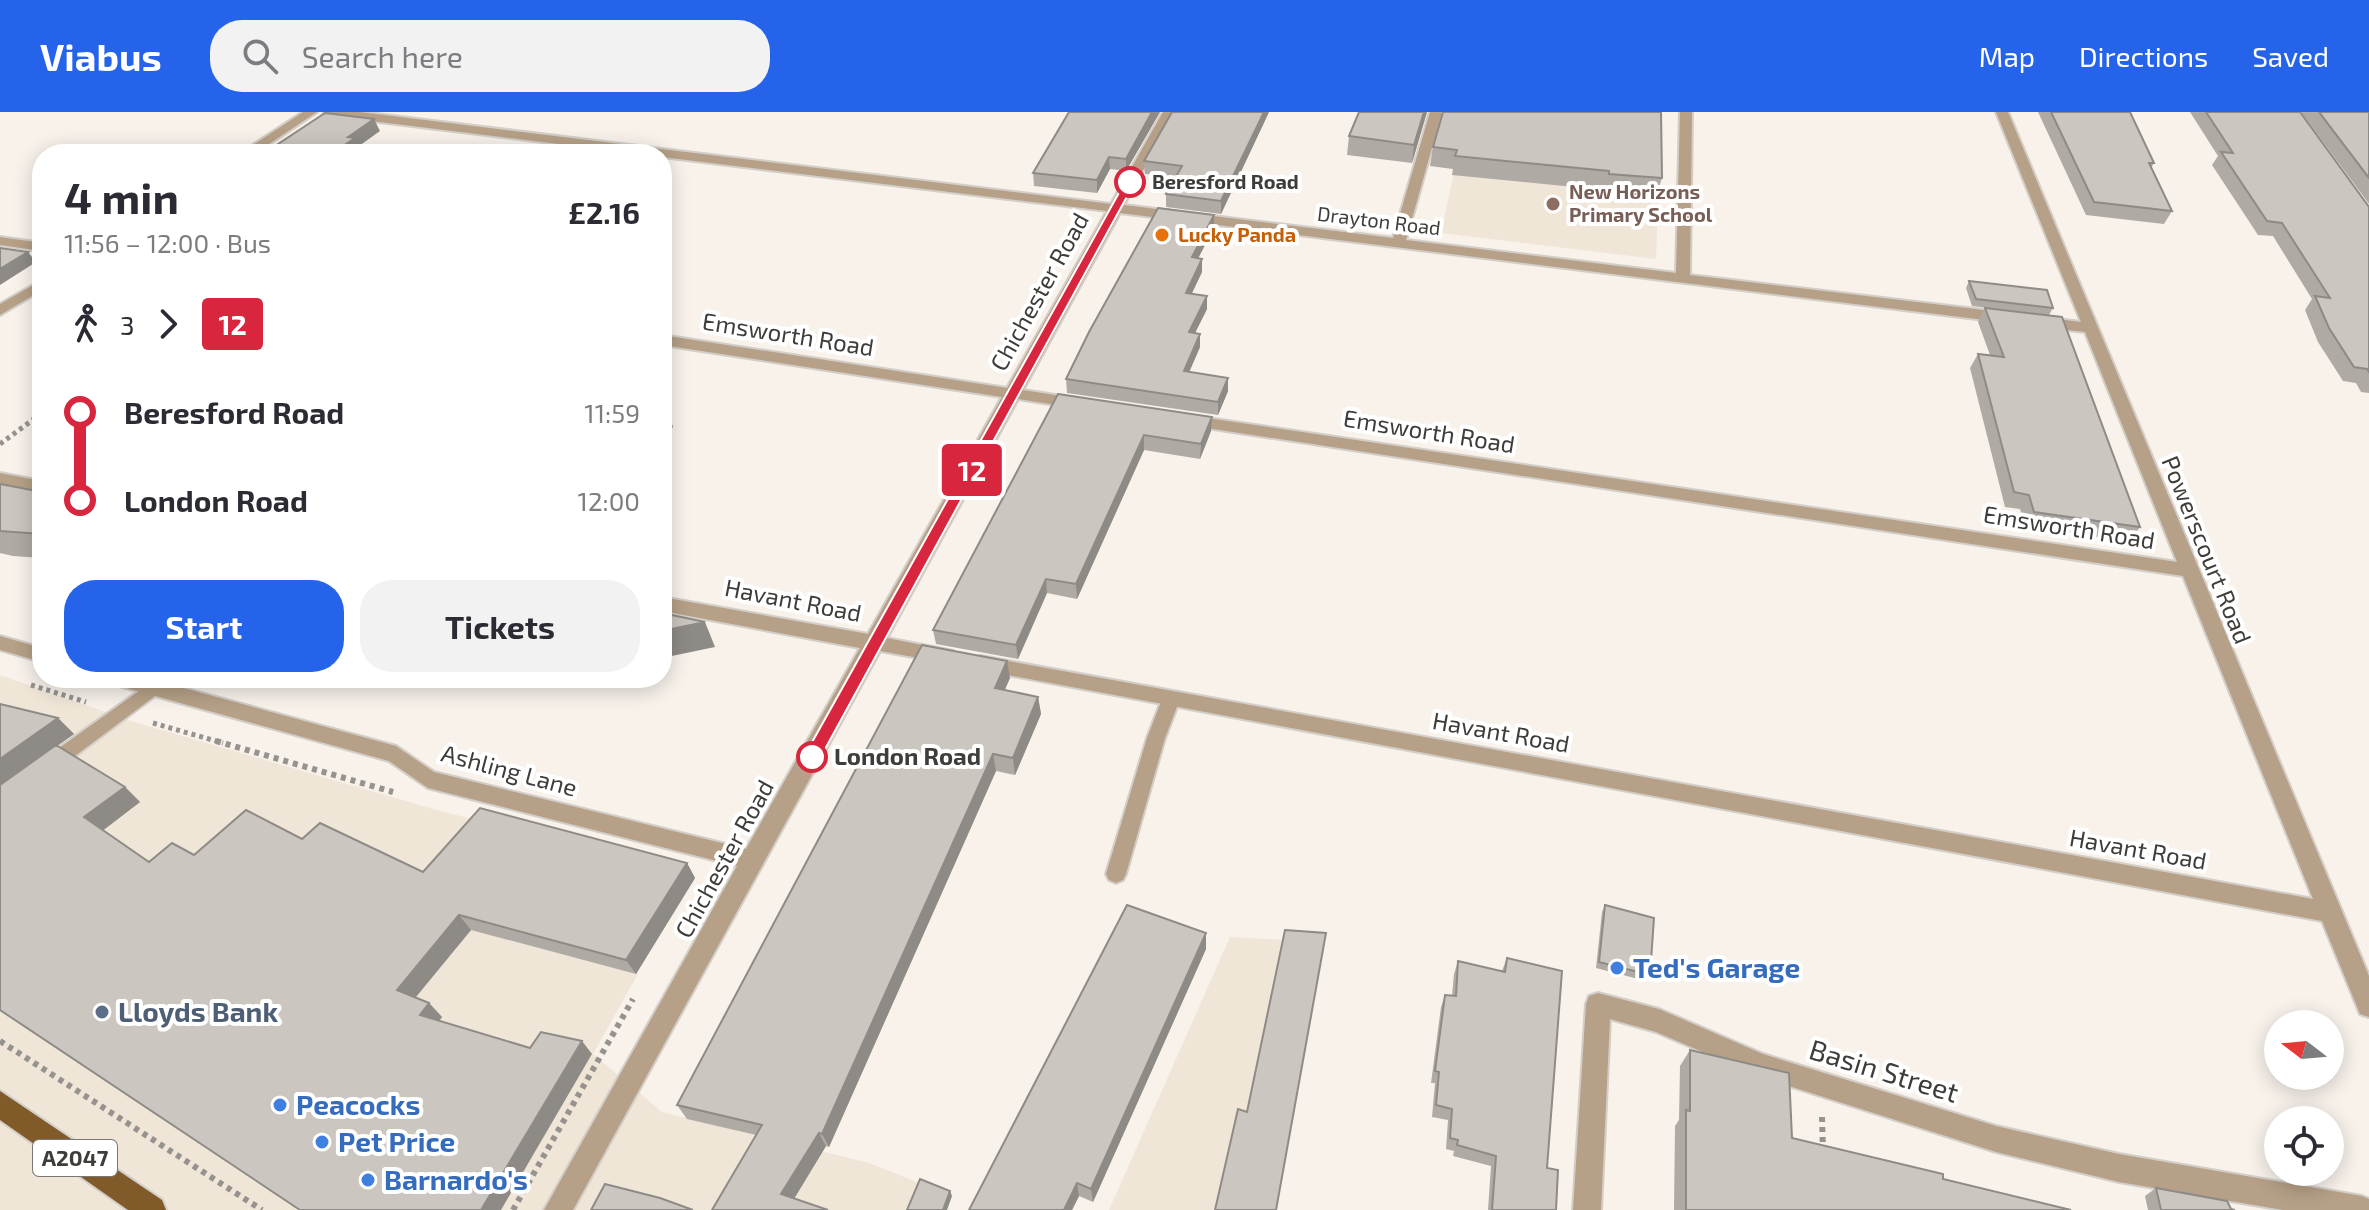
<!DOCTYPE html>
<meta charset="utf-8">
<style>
body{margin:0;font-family:"Exo 2",sans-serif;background:#f2f2f3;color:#2b2b33;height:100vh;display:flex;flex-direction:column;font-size:30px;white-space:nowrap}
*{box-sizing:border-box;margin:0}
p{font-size:26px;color:#7c7c81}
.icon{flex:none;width:44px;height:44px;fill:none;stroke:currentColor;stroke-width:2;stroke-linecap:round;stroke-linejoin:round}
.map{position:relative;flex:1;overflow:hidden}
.sheet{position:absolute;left:32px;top:32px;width:640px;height:544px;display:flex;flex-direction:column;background:#fff;border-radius:32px;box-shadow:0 4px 20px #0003}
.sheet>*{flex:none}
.badge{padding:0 16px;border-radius:6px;font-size:28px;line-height:52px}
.needle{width:52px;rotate:286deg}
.controls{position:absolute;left:2264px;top:898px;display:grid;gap:16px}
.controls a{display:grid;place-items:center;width:80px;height:80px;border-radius:50%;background:#fff;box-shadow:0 4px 20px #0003;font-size:40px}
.map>.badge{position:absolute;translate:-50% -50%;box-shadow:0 0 0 4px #fff}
.legs{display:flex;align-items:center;gap:12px;height:88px;padding:0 32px;font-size:26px}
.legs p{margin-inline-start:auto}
.overview{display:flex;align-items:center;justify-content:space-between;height:136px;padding:0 32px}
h1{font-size:44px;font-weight:700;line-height:60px}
.action{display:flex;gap:16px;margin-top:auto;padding:16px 32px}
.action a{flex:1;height:92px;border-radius:32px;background:#2563eb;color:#fff;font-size:32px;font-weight:700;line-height:92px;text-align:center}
.action a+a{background:#f2f2f3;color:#2b2b33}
ul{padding:0 32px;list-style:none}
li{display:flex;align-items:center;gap:28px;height:88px;font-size:30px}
li i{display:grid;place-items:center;width:12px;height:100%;margin:0 10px;background:currentColor}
li i::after{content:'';width:20px;height:20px;margin:-10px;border:6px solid;border-radius:50%;background:#fff}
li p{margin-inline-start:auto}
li:first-child i{background:linear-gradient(#0000 50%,currentColor 0)}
li:last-child i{background:linear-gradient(currentColor 50%,#0000 0)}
header{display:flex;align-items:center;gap:48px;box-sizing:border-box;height:112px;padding:0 40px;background:#2563eb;color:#fff}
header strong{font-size:38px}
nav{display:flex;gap:44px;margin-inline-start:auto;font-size:28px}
.search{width:560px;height:72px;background:#f2f2f3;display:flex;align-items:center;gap:20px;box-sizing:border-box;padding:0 28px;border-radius:32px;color:#7c7c81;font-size:30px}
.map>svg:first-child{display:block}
.built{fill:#efe6d8}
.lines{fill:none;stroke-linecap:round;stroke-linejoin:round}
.lane-casing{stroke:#d3cec8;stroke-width:4}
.street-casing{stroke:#d3cec8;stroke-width:4}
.primary-casing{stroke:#d3cec8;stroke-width:4}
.path-far1{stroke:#96928e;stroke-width:5;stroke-dasharray:4 4;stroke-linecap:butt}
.path{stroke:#96928e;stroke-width:6;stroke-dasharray:5 5;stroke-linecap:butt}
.lane{fill:#b6a087;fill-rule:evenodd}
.street{fill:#b6a087;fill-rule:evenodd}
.primary{fill:#815a2a;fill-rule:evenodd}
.wall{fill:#afaaa4}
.shaded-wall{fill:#8e8b86}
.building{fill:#cbc6bf;stroke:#8e8b86;stroke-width:2}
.line-1{fill:#d7263d;stroke:#fff;stroke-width:2}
.stop-1-dot{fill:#fff;stroke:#d7263d;stroke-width:4}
.education-dot{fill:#8d6e63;stroke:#fff;stroke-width:3}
.food-dot{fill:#e8710a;stroke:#fff;stroke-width:3}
.shop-dot{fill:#3f7fe0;stroke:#fff;stroke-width:3}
.service-dot{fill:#5c6f8a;stroke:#fff;stroke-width:3}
.labels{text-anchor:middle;stroke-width:8;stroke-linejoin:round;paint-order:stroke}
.far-stop-label{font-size:20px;font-weight:bold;fill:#3f3d3a;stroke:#fff;text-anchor:start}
.far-education-label{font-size:20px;font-weight:bold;fill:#785e54;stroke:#fff;text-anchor:start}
.far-street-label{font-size:20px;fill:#3f3d3a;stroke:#fff}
.far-food-label{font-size:20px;font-weight:bold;fill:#c56008;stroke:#fff;text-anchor:start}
.shield{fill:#fff;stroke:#797775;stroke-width:2}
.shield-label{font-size:22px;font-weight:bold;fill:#3f3d3a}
.street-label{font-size:24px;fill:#3f3d3a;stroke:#fff}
.stop-label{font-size:24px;font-weight:bold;fill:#3f3d3a;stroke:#fff;text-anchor:start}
.near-shop-label{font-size:28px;font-weight:bold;fill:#366cbe;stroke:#fff;text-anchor:start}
.near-service-label{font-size:28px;font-weight:bold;fill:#4e5e75;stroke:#fff;text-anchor:start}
.near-street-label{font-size:28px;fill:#3f3d3a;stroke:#fff}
</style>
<header>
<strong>Viabus</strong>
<div class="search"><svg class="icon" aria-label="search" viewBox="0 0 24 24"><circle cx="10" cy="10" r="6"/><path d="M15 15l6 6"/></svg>Search here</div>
<nav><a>Map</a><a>Directions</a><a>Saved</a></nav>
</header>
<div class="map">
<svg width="2369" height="1098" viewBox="0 0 2369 1098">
<rect width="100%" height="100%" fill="#f8f2eb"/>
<g class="built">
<polygon points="1467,0 1662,0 1656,147 1441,121"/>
<polygon points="0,563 131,609 437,698 546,726 504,827 638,862 593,942 662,1000 869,1051 952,1084 947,1098 0,1098"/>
<polygon points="1230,825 1324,830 1276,1098 1109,1098"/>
</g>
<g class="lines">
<defs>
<g id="lane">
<polygon points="153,569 159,571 162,576 159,581 55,659 48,662 41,659 38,654 41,649"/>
<polygon points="1171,580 1178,582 1180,587 1165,626 1126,762 1123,768 1116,771 1109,768 1106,762 1147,626 1162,587 1164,582"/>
</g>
<g id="street">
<polygon points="303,0 317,0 254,42 239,42"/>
<polygon points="324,0 360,0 1111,92 1163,0 1175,0 1124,93 1393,126 1430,0 1442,0 1406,128 1676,161 1680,0 1692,0 1690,163 2009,201 2017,206 2009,211 1120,101 1023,278 1081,287 1089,292 1081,297 1018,287 887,526 953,539 956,544 953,549 946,551 880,539 573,1098 544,1098 737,754 428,676 389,649 119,574 112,571 109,566 147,566 396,634 434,660 746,737 860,536 662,499 662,485 868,522 1002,285 662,233 662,223 1007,276 1107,99 662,45 662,42 641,42 330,4"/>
<polygon points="1996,0 2008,0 2369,864 2369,905 2360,902 2322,809 981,558 974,556 971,551 974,546 981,544 2313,787 2183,464 1187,313 1179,308 1187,303 2177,450 2085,220 2041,215 2033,210 2041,205 2081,210"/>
<polygon points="0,125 42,131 42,139 0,133"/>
<polygon points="42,168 42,178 0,203 0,192"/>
<polygon points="0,361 42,369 42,381 0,373"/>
<polygon points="0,524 42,536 42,550 0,538"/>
<polygon points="1598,881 1659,897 1763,942 1996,1014 2119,1042 2362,1084 2369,1087 2369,1098 2283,1098 2119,1070 1996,1040 1761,965 1656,920 1610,907 1601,1098 1573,1098 1586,892 1589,884"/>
</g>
<polygon id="primary" points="0,979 162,1088 166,1098 128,1098 0,1008"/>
</defs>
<use href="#lane" class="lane-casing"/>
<use href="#street" class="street-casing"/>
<use href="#primary" class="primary-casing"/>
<g class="path-far1">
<polyline points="0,332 42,301"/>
<polyline points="31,573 86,590"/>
<polyline points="153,611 223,631"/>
</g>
<g class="path">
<polyline points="216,629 393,680"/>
<polyline points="0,929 262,1098"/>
<polyline points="1822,1005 1823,1039"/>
<polyline points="513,1098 633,887"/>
</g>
<use href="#lane" class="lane"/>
<use href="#street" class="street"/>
<use href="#primary" class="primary"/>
</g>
<g class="wall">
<polygon points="1160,0 1126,59 1110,57 1097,81 1034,74 1033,61"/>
<polygon points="1269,0 1221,102 1166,95 1166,82 1176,65 1145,62 1144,49"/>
<polygon points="1359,0 1427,0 1412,51 1347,43 1349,24"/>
<polygon points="2038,0 2130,0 2154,51 2151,56 2172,99 2164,112 2086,103"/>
<polygon points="2190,0 2300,0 2369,95 2369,281 2361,280 2356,271 2343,269 2318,230 2305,198 2312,187 2273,124 2258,123 2212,53 2218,44"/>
<polygon points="2301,0 2369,0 2369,92"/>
<polygon points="1433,35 1662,66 1656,85 1604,81 1604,78 1452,63 1453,57 1430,54"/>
<polygon points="1214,103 1214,116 1198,146 1202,147 1202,160 1191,182 1207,197 1195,221 1200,235 1189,260 1228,279 1218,303 1067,281 1066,267"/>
<polygon points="1969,169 2053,196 2049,203 1972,194 1966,176"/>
<polygon points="1985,196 2140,415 2129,430 2025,414 2020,397 2005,395 1970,256 1978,242 1990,243 1978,210"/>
<polygon points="1058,282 1212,305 1211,319 1200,347 1144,338 1077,487 1047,481 1018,547 936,532 933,518"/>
<polygon points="0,372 42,380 42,446 13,444 0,441"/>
<polygon points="510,566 572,566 541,573"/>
<polygon points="1010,566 1004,578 1038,585 1041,602 1015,663 996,659 829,1035 826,1034 794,1087 712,1098 756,1023 687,1007 677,993"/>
<polygon points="0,592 58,606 74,622 57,634 125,675 140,690 103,718 149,750 302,727 423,760 687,751 695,766 636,862 471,818 416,885 429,891 442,905 439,909 530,936 592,942 299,1098"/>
<polygon points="1605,793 1650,863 1646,869 1596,856 1602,800"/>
<polygon points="1206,821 1206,837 1093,1090 1079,1084 1072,1098 969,1098"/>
<polygon points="1507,846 1547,1056 1556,1098 1488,1098 1491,1054 1453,1044 1454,1039 1446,1037 1448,1008 1432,1005 1435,971 1431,971 1441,895 1445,883 1452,884 1454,862 1458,849 1502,859"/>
<polygon points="1690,938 1792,1026 1943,1067 2071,1098 1674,1098 1675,1014 1679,1008 1680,954"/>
<polygon points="2156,1076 2231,1097 2235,1098 2148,1098 2145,1084"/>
</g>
<g class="shaded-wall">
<polygon points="1152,0 1160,0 1126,59 1126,47"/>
<polygon points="1264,0 1269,0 1221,102 1221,89"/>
<polygon points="1424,0 1427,0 1412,51 1414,33"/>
<polygon points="374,7 380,19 359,34 361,38 355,42 331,42 348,25"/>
<polygon points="1109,45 1110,57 1097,81 1097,68"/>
<polygon points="1214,103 1214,116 1192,158 1192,145"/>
<polygon points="28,140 36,150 0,173 0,157"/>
<polygon points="1202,147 1202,160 1186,194 1186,181"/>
<polygon points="1207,184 1207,197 1189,233 1189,220"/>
<polygon points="1200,222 1200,235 1184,272 1184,259"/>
<polygon points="1228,266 1228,279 1218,303 1218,290"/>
<polygon points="666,295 673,315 662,329 662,299"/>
<polygon points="1212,305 1211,319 1200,347 1201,332"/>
<polygon points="1144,323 1144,338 1077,487 1076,472"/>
<polygon points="1046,467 1047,481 1018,547 1016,533"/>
<polygon points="705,510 715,535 662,546 662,519"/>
<polygon points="1007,549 1010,566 998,594 995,576"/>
<polygon points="537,566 572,566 541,573"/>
<polygon points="1038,585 1041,602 1015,663 1013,646"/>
<polygon points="58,606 74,622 0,674 0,647"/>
<polygon points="993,642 996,659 829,1035 822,1022"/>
<polygon points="125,675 140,690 101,720 84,705"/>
<polygon points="687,751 695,766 636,862 626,848"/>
<polygon points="459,803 471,818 410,892 397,878"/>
<polygon points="1206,821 1206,837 1093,1090 1091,1077"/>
<polygon points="429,891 442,905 433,917 420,903"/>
<polygon points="582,929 592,942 501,1098 481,1098"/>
<polygon points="819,1021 826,1034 789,1095 781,1082"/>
<polygon points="1077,1071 1079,1084 1072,1098 1064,1098"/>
<polygon points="950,1079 952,1084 947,1098 943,1098"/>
</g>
<g class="building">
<polygon points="1069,0 1152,0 1126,47 1109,45 1097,68 1033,61"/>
<polygon points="1172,0 1264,0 1221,89 1166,82 1182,54 1144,49"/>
<polygon points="1359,0 1424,0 1414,33 1349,24"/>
<polygon points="1443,0 1661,0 1662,66 1609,62 1609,59 1455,44 1457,38 1433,35"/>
<polygon points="2051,0 2130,0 2154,51 2149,51 2172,99 2094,90"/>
<polygon points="2206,0 2300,0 2369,95 2369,260 2367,257 2354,255 2329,216 2315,184 2330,186 2282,111 2267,109 2221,40 2233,41"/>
<polygon points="2319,0 2369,0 2369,66"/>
<polygon points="325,1 374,7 348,25 355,26 331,42 263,42"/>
<polygon points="1158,96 1214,103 1192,145 1202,147 1186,181 1207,184 1189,220 1200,222 1184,259 1228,266 1218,290 1066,267 1089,220"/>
<polygon points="0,136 28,140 0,157"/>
<polygon points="1969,169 2047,178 2053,196 1976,187"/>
<polygon points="1985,196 2062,205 2140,415 2034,400 2029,383 2014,380 1978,242 2004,245"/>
<polygon points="1058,282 1212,305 1201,332 1144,323 1076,472 1046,467 1016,533 933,518"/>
<polygon points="0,372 42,380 42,422 0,419"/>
<polygon points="662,501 705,510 662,519"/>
<polygon points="922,533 1007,549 995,576 1038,585 1013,646 993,642 822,1022 819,1021 781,1082 828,1098 712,1098 762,1013 677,993"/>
<polygon points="0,592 58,606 0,647"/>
<polygon points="56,633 125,675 84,705 149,750 172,731 194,743 246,698 302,727 320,711 423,760 480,696 687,751 626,848 459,803 397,878 429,891 420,903 530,936 541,920 582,929 481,1098 300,1098 0,898 0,673"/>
<polygon points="1127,793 1206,821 1091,1077 1077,1071 1064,1098 969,1098"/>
<polygon points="1605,793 1654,806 1650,863 1599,850"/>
<polygon points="1285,818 1326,821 1276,1098 1215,1098 1238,997 1247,1000"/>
<polygon points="1507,846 1562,859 1547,1056 1558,1058 1556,1098 1492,1098 1496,1044 1457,1033 1458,1028 1450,1026 1452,997 1436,993 1439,960 1435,959 1445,883 1456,884 1458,849 1505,860"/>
<polygon points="1690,938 1789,961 1792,1026 1943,1062 1943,1067 2071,1098 1686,1098 1686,998 1690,999"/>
<polygon points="920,1067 950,1079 943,1098 907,1098"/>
<polygon points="605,1072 660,1086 693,1098 591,1098"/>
<polygon points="2156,1076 2227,1089 2231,1097 2235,1098 2161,1098"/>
</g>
<polygon class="line-1" points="1130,67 1135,70 818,650 806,650 804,645 806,641 1125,70"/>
<g class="stop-1-dot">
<circle cx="1130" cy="70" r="14"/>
<circle cx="812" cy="645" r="14"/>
</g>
<circle class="education-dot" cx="1553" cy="92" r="8"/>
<circle class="food-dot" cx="1162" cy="123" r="8"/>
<g class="shop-dot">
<circle cx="1617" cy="856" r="8"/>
<circle cx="280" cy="993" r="8"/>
<circle cx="322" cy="1030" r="8"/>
<circle cx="368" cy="1068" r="8"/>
</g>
<circle class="service-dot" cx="102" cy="900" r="8"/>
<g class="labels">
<g class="far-stop-label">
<text x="1152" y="77">Beresford Road</text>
</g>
<g class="far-education-label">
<text x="1569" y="87">New Horizons<tspan x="1569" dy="23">Primary School</tspan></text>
</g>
<g class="far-street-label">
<text transform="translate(1379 109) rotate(7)" y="7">Drayton Road</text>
</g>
<g class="far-food-label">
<text x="1178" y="130">Lucky Panda</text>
</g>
<rect class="shield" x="33" y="1028" width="84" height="36" rx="6"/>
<g class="shield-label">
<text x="75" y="1054">A2047</text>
</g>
<g class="street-label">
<text transform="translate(1040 180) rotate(-61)" y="8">Chichester Road</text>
<text transform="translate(788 223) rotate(9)" y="8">Emsworth Road</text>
<text transform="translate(1429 320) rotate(9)" y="8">Emsworth Road</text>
<text transform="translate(2069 416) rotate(9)" y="8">Emsworth Road</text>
<text transform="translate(2206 438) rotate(68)" y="8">Powerscourt Road</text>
<text transform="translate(793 489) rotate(11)" y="8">Havant Road</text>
<text transform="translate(1501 621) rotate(10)" y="8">Havant Road</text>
<text transform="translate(509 659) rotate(15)" y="8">Ashling Lane</text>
<text transform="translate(2138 738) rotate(10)" y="8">Havant Road</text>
<text transform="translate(725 747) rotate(-61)" y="8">Chichester Road</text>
</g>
<g class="stop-label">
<text x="834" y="653">London Road</text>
</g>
<g class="near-shop-label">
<text x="1633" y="866">Ted's Garage</text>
<text x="296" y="1003">Peacocks</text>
<text x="338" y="1040">Pet Price</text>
<text x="384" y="1078">Barnardo's</text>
</g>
<g class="near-service-label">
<text x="118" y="910">Lloyds Bank</text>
</g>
<g class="near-street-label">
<text transform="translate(1884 959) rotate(17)" y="10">Basin Street</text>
</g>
</g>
</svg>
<div class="controls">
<a><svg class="needle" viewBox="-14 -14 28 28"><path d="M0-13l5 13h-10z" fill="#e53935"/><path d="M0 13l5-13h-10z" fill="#7c7c81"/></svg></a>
<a><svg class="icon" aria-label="locate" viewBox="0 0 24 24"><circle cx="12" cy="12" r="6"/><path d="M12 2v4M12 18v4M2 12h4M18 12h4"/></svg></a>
</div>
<b class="badge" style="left:972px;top:358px;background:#d7263d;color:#fff">12</b>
<section class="sheet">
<div class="overview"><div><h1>4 min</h1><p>11:56 – 12:00 · Bus</p></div><b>£2.16</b></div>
<div class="legs"><svg class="icon" aria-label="walk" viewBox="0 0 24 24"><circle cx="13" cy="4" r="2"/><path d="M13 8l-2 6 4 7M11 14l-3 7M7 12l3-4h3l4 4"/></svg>3<svg class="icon" aria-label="forward" viewBox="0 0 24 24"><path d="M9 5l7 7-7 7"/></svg><b class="badge" style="background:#d7263d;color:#fff">12</b></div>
<ul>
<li><i style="color:#d7263d"></i><b>Beresford Road</b><p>11:59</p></li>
<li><i style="color:#d7263d"></i><b>London Road</b><p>12:00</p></li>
</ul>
<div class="action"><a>Start</a><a>Tickets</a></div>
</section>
</div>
